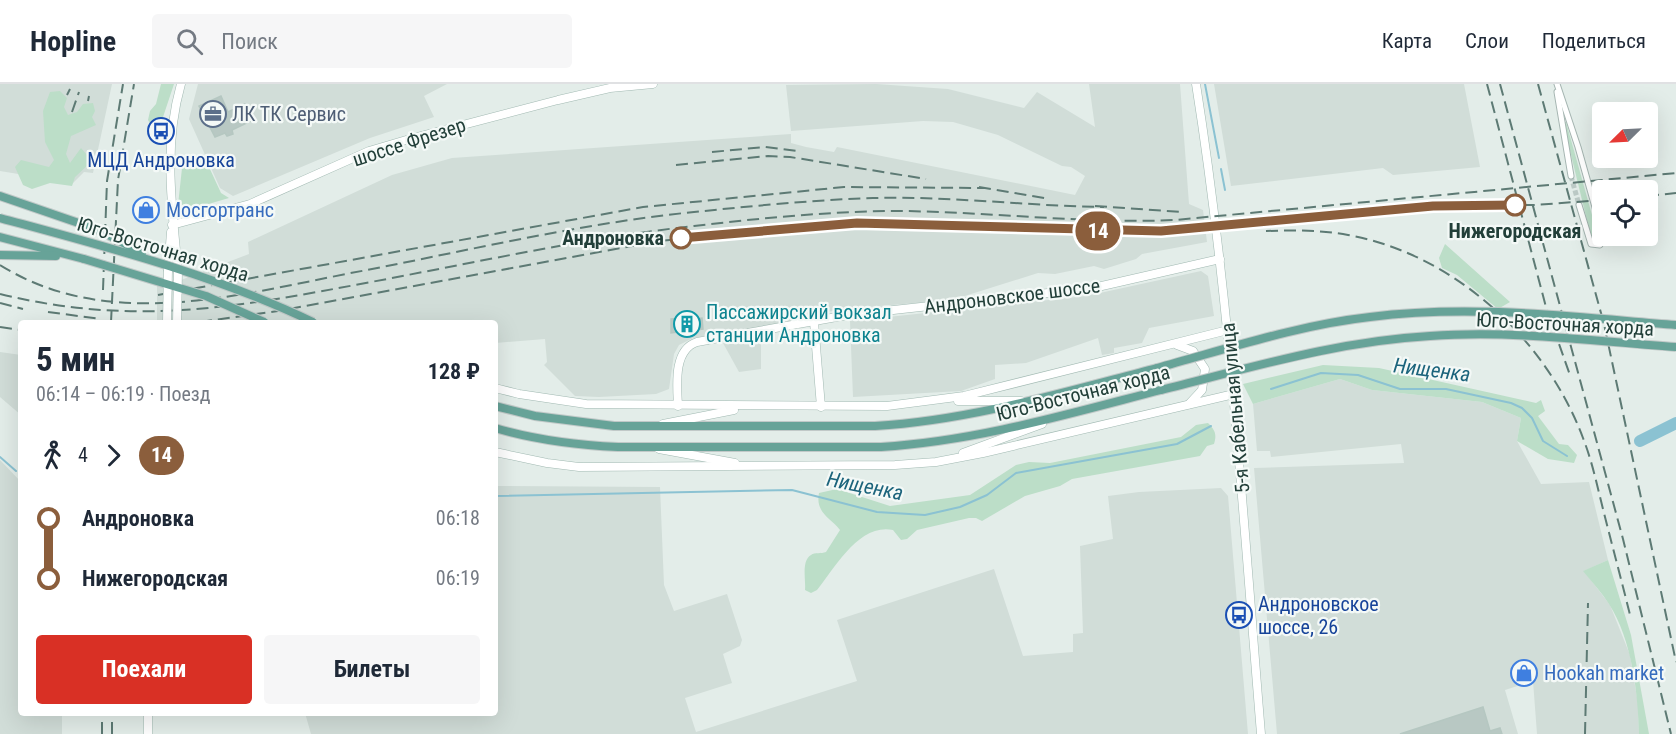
<!DOCTYPE html>
<html lang="ru">
<meta charset="utf-8">
<style>
body{margin:0;font-family:"Roboto Condensed",sans-serif;background:#f6f6f7;color:#1f2937;height:100vh;display:flex;flex-direction:column;font-size:22px;white-space:nowrap}
*{box-sizing:border-box;margin:0}
p{font-size:20px;color:#747a83}
.icon{flex:none;width:33px;height:33px;fill:none;stroke:currentColor;stroke-width:2;stroke-linecap:round;stroke-linejoin:round}
.map{position:relative;flex:1;overflow:hidden}
.sheet{position:absolute;left:18px;top:236px;width:480px;height:396px;display:flex;flex-direction:column;background:#fff;border-radius:6px;box-shadow:0 6px 24px #0002}
.sheet>*{flex:none}
.badge{padding:0 12px;border-radius:20px;font-size:21px;line-height:39px}
.needle{width:39px;rotate:246deg}
.tools{position:absolute;left:1592px;top:18px;display:grid;gap:12px}
.tools a{display:grid;place-items:center;width:66px;height:66px;border-radius:6px;background:#fff;box-shadow:0 6px 24px #0002;font-size:30px}
.map>.badge{position:absolute;translate:-50% -50%;box-shadow:0 0 0 3px #fff}
.legs{display:flex;align-items:center;gap:9px;height:66px;padding:0 18px;font-size:20px}
.legs p{margin-inline-start:auto}
.overview{display:flex;align-items:center;justify-content:space-between;height:102px;padding:0 18px}
h1{font-size:33px;font-weight:700;line-height:45px}
.button{display:flex;gap:12px;margin-top:auto;padding:12px 18px}
.button a{flex:1;height:69px;border-radius:6px;background:#d93025;color:#fff;font-size:24px;font-weight:700;line-height:69px;text-align:center}
.button a+a{background:#f6f6f7;color:#1f2937}
ul{padding:0 18px;list-style:none}
li{display:flex;align-items:center;gap:21px;height:60px;font-size:22px}
li i{display:grid;place-items:center;width:9px;height:100%;margin:0 8px;background:currentColor}
li i::after{content:'';width:15px;height:15px;margin:-8px;border:4px solid;border-radius:50%;background:#fff}
li p{margin-inline-start:auto}
li:first-child i{background:linear-gradient(#0000 50%,currentColor 0)}
li:last-child i{background:linear-gradient(currentColor 50%,#0000 0)}
header{display:flex;align-items:center;gap:36px;box-sizing:border-box;height:84px;padding:0 30px;background:#fff;border-bottom:2px solid #e0e1e3}
header strong{font-size:28px}
nav{display:flex;gap:33px;margin-inline-start:auto;font-size:21px}
.search{width:420px;height:54px;background:#f6f6f7;display:flex;align-items:center;gap:15px;box-sizing:border-box;padding:0 21px;border-radius:6px;color:#747a83;font-size:22px}
.map>svg:first-child{display:block}
.built{fill:#d1ddd8}
.green{fill:#bcdec8}
.lines{fill:none;stroke-linecap:round;stroke-linejoin:round}
.stream{stroke:#8bc2d2;stroke-width:2}
.river{stroke:#8bc2d2;stroke-width:12}
.building{fill:#b8c8c3;stroke:#b5c7c1;stroke-width:1.5}
.street-tunnel{stroke:#bccac6;stroke-width:5;stroke-dasharray:5 2.5;stroke-linecap:butt}
.street-casing{stroke:#a5b5b1;stroke-width:7}
.secondary-casing{stroke:#a1b9b2;stroke-width:9}
.primary-casing{stroke:#c1c9c8;stroke-width:10}
.street{stroke:#fff;stroke-width:5}
.secondary{stroke:#fff;stroke-width:8}
.primary{stroke:#67a398;stroke-width:8}
.rail{stroke:#5d7a74;stroke-width:2;stroke-dasharray:12 6;stroke-linecap:butt}
.secondary-bridge-casing{stroke:#a1b9b2;stroke-width:9;stroke-linecap:butt}
.primary-bridge-casing{stroke:#c1c9c8;stroke-width:10;stroke-linecap:butt}
.secondary-bridge{stroke:#fff;stroke-width:8}
.primary-bridge{stroke:#67a398;stroke-width:8}
.line-1-casing{stroke:#fff;stroke-width:14}
.line-1{stroke:#8b5e3c;stroke-width:9}
.stop-1-dot{fill:#fff;stroke:#8b5e3c;stroke-width:3}
.labels{text-anchor:middle;stroke-width:4.5;stroke-linejoin:round;paint-order:stroke}
.service-label{font-size:20px;fill:#4e5e75;stroke:#f4f9f7;text-anchor:start}
.street-label{font-size:20px;fill:#223f39;stroke:#f4f9f7}
.transit-label{font-size:20px;fill:#164399;stroke:#f4f9f7}
.shop-label{font-size:20px;fill:#366cbe;stroke:#f4f9f7;text-anchor:start}
.stop-label{font-size:20px;font-weight:bold;fill:#223f39;stroke:#f4f9f7}
.culture-label{font-size:20px;fill:#0d838f;stroke:#f4f9f7;text-anchor:start}
.water-label{font-size:21px;font-style:italic;fill:#1c647c;stroke:#f4f9f7}
</style>
<header>
<strong>Hopline</strong>
<div class="search"><svg class="icon" aria-label="search" viewBox="0 0 24 24"><circle cx="10" cy="10" r="6"/><path d="M15 15l6 6"/></svg>Поиск</div>
<nav><a>Карта</a><a>Слои</a><a>Поделиться</a></nav>
</header>
<div class="map">
<svg width="1676" height="650" viewBox="0 0 1676 650">
<rect width="100%" height="100%" fill="#e3ede9"/>
<g class="built">
<polygon points="0,0 112,0 93,89 84,88 73,99 0,87"/>
<polygon points="198,0 447,0 424,12 434,33 370,54 233,112 220,104 189,35"/>
<polygon points="876,0 948,5 1024,24 1037,8 1095,43 1089,0 1180,0 1189,120 1203,126 1207,158 1142,170 1136,175 1104,185 1094,182 1055,190 1038,189 952,216 844,225 798,233 788,238 693,254 679,261 674,270 669,305 656,310 599,313 575,312 544,281 547,278 545,255 495,259 495,238 157,238 157,200 181,196 249,170 248,158 392,91 452,74 791,50 791,59 806,63 834,68 837,63 1075,111 1085,92 1071,83 1062,82 998,51 953,38 923,37 791,47 786,1"/>
<polygon points="1214,0 1464,0 1480,83 1393,91 1383,84 1231,102"/>
<polygon points="1201,187 1208,192 1214,232 1149,244 1142,259 1114,264 1114,269 1102,271 1098,254 1026,279 995,281 995,295 961,307 853,313 850,237 1086,212"/>
<polygon points="761,254 761,285 739,288 723,259"/>
<polygon points="0,268 21,271 21,331 0,313"/>
<polygon points="1340,295 1372,306 1482,318 1521,334 1517,357 1541,400 1589,398 1608,476 1584,487 1610,521 1630,571 1638,620 1639,650 1537,650 1533,597 1505,606 1518,650 1277,650 1254,384 1404,379 1401,360 1271,373 1270,367 1257,367 1253,320"/>
<polygon points="0,376 21,398 21,628 62,629 62,650 0,650"/>
<polygon points="495,402 660,403 664,501 674,527 727,510 742,556 740,562 723,570 732,599 685,614 696,648 857,597 837,536 994,485 1023,572 1073,568 1073,550 1083,549 1080,462 1113,455 1108,412 1139,408 1221,404 1228,412 1248,650 311,650 305,629 495,628"/>
</g>
<g class="green">
<polygon points="161,0 174,0 161,39 152,43 148,36 150,27 156,20"/>
<polygon points="60,7 67,14 64,23 68,31 77,28 83,20 93,19 95,27 92,33 96,41 71,52 66,70 70,79 81,64 87,71 89,80 75,93 72,102 50,99 32,105 23,101 15,83 21,76 49,83 54,76 45,58 43,27 50,8"/>
<polygon points="1563,38 1566,38 1599,156 1596,160 1592,157"/>
<polygon points="203,70 221,109 229,114 188,126 178,121 183,75"/>
<polygon points="1445,160 1510,218 1498,225 1457,191 1442,184 1439,174"/>
<polygon points="1323,281 1379,284 1536,319 1541,316 1545,327 1538,332 1559,360 1568,361 1577,371 1574,379 1548,375 1517,357 1521,334 1482,318 1372,306 1340,295 1253,320 1243,300"/>
<path d="M 1208,339 C 1215,346 1217,350 1214,360 L 1207,362 L 1200,372 L 1072,395 L 1060,402 L 1025,412 L 982,437 L 976,434 L 969,434 L 917,446 L 907,455 L 901,456 L 893,446 C 859,439 835,484 817,506 L 811,509 L 805,506 C 806,496 801,477 811,471 C 815,468 821,470 826,468 L 840,446 C 831,434 815,429 819,409 L 837,405 L 890,422 L 970,411 L 1016,381 L 1029,378 L 1050,379 L 1181,353 L 1196,341 Z"/>
<path d="M 1608,476 L 1631,551 L 1649,650 L 1639,650 C 1638,609 1632,556 1609,520 C 1602,509 1592,498 1583,487 Z"/>
</g>
<g class="lines">
<g class="stream">
<polyline points="1205,0 1219,74"/>
<polyline points="1221,85 1225,106"/>
<polyline points="1271,305 1321,289 1358,291 1400,305 1446,305 1511,319 1522,324 1532,334 1543,357 1567,372"/>
<polyline points="0,373 16,387"/>
<polyline points="495,412 792,406 877,428 925,431 960,423 987,411 1016,389 1177,360 1211,342"/>
</g>
<polyline class="river" points="1640,357 1676,339"/>
</g>
<g class="building">
<polygon points="221,12 228,28 245,20 253,36 232,46 233,50 227,52 225,49 215,53 199,22"/>
<polygon points="681,234 681,237 702,234 703,245 671,249 671,235"/>
<polygon points="1483,623 1490,647 1500,644 1502,650 1400,650"/>
</g>
<g class="lines">
<polyline class="street-tunnel" points="1571,92 1579,121"/>
<defs>
<g id="street">
<polyline points="1557,0 1578,63 1602,148"/>
<polyline points="1557,8 1571,92"/>
<polyline points="1579,121 1591,160 1600,161 1603,152"/>
</g>
<g id="secondary">
<path d="M 1196,0 C 1230,215 1243,433 1261,650"/>
<polyline points="172,141 250,120 369,67 413,54 558,16 610,4 653,0"/>
<polyline points="168,186 171,148"/>
<path d="M 178,187 C 172,123 163,63 181,0"/>
<polyline points="814,238 821,323"/>
<polyline points="1177,261 1193,267 1205,285 1202,306 1189,320"/>
<polyline points="495,304 519,310 586,320 887,322 964,312 1228,246"/>
<polyline points="958,317 1021,317"/>
<path d="M 678,322 C 677,301 673,266 697,258 L 848,231 L 1093,204 L 1220,175"/>
<polyline points="663,340 734,326"/>
<polyline points="659,365 735,379"/>
<polyline points="495,368 547,379 579,383 895,381 936,378 983,369 1234,310"/>
<polyline points="963,369 1042,340"/>
<polyline points="148,650 148,628"/>
</g>
<g id="primary">
<polyline points="0,112 99,146"/>
<polyline points="0,153 84,175"/>
<polyline points="0,171 56,172"/>
<path d="M 495,322 L 535,332 L 614,342 L 875,342 C 972,336 1064,308 1157,284"/>
<path d="M 495,344 C 536,356 576,361 618,363 L 881,363 C 977,357 1068,330 1161,306"/>
</g>
</defs>
<use href="#street" class="street-casing"/>
<use href="#secondary" class="secondary-casing"/>
<use href="#primary" class="primary-casing"/>
<use href="#street" class="street"/>
<use href="#secondary" class="secondary"/>
<use href="#primary" class="primary"/>
<g class="rail">
<polyline points="1487,0 1546,223 1571,294"/>
<polyline points="1500,0 1623,455 1671,650"/>
<polyline points="1538,0 1604,240 1676,578"/>
<polyline points="67,11 70,5"/>
<polyline points="88,17 89,12"/>
<polyline points="72,28 79,8"/>
<polyline points="712,68 765,63 797,67"/>
<polyline points="676,81 768,72 790,73 926,95"/>
<polyline points="979,103 1050,115"/>
<polyline points="1647,112 1676,109"/>
<polyline points="1095,122 1181,128"/>
<path d="M 1266,147 C 1294,146 1321,146 1348,151 C 1454,170 1546,255 1583,354 C 1592,377 1597,401 1603,425 C 1612,461 1622,498 1631,535"/>
<path d="M 0,181 C 112,251 247,208 367,186 C 475,165 584,139 694,128 C 753,122 813,116 873,114 C 950,112 1027,122 1104,123"/>
<polyline points="103,206 107,97 123,0"/>
<path d="M 0,210 C 135,243 238,223 371,198 C 478,178 585,154 694,142 C 762,134 832,127 901,127 C 992,128 1084,140 1175,136 L 1676,89"/>
<polyline points="158,211 643,123 844,103 985,104"/>
<polyline points="0,219 23,225"/>
<polyline points="48,228 101,235"/>
<polyline points="111,238 118,96 134,0"/>
<polyline points="200,238 278,227 659,157 823,141 914,139 1092,147 1161,147 1433,122 1535,121 1602,116"/>
<polyline points="0,243 21,246"/>
<polyline points="102,650 102,628"/>
<polyline points="112,650 112,628"/>
<polyline points="1585,650 1588,519"/>
</g>
<defs>
<g id="secondary-bridge">
<polyline points="167,238 168,186"/>
<polyline points="177,238 178,187"/>
</g>
<g id="primary-bridge">
<path d="M 0,134 C 107,163 213,190 313,238"/>
<polyline points="99,146 142,169"/>
<polyline points="84,175 206,212 264,238"/>
<path d="M 1157,284 C 1227,265 1298,241 1370,233 C 1472,220 1574,233 1676,241"/>
<path d="M 1161,306 C 1250,284 1338,257 1430,252 C 1512,246 1594,257 1676,263"/>
</g>
</defs>
<use href="#secondary-bridge" class="secondary-bridge-casing"/>
<use href="#primary-bridge" class="primary-bridge-casing"/>
<use href="#secondary-bridge" class="secondary-bridge"/>
<use href="#primary-bridge" class="primary-bridge"/>
</g>
<g class="lines">
<defs>
<polyline id="line-1" points="681,154 857,139 1161,147 1433,122 1515,121"/>
</defs>
<use href="#line-1" class="line-1-casing"/>
<use href="#line-1" class="line-1"/>
</g>
<defs>
<symbol id="office-ring" viewBox="-11 -11 22 22"><circle r="9.5" fill="#f4f9f7" stroke="#5c6f8a" stroke-width="1.5"/><path d="M-6-3h4V-5.5h4V-3h4V5H-6ZM-1-4.5V-3h2v-1.5ZM-6 0V1H6V0Z" fill="#5c6f8a"/></symbol>
<symbol id="bus-ring" viewBox="-11 -11 22 22"><circle r="9.5" fill="#f4f9f7" stroke="#1a4fb4" stroke-width="1.5"/><path d="M-5-6H5V4H4V6H2V4H-2V6H-4V4H-5ZM-3.5-4V0h7V-4ZM-3.5 1.2v1.5H-2V1.2ZM2 1.2v1.5H3.5V1.2Z" fill="#1a4fb4"/></symbol>
<symbol id="shop-ring" viewBox="-11 -11 22 22"><circle r="9.5" fill="#f4f9f7" stroke="#3f7fe0" stroke-width="1.5"/><path d="M-5-2.5h2.3a2.7 3.5 0 0 1 5.4 0H5L5.5 6h-11ZM-1.5-2.5h3a1.5 2.3 0 0 0-3 0Z" fill="#3f7fe0"/></symbol>
<symbol id="building-ring" viewBox="-11 -11 22 22"><circle r="9.5" fill="#f4f9f7" stroke="#0f9aa8" stroke-width="1.5"/><path d="M-4-6H4V6H1V3H-1V6H-4ZM-2.5-4.3h1.7v1.8h-1.7ZM.8-4.3h1.7v1.8H.8ZM-2.5-1h1.7V.8h-1.7ZM.8-1h1.7V.8H.8Z" fill="#0f9aa8"/></symbol>
</defs>
<g fill-rule="evenodd">
<use href="#office-ring" x="198" y="15" width="30" height="30"/>
<use href="#bus-ring" x="146" y="32" width="30" height="30"/>
<use href="#shop-ring" x="131" y="111" width="30" height="30"/>
<use href="#building-ring" x="672" y="225" width="30" height="30"/>
<use href="#bus-ring" x="1224" y="516" width="30" height="30"/>
<use href="#shop-ring" x="1509" y="574" width="30" height="30"/>
</g>
<g class="stop-1-dot">
<circle cx="1515" cy="121" r="10"/>
<circle cx="681" cy="154" r="10"/>
</g>
<g class="labels">
<g class="service-label">
<text x="232" y="37">ЛК ТК Сервис</text>
</g>
<g class="street-label">
<text transform="translate(409 58) rotate(-18)" y="7">шоссе Фрезер</text>
<text transform="translate(163 165) rotate(17)" y="7">Юго-Восточная хорда</text>
<text transform="translate(1012 212) rotate(-7)" y="7">Андроновское шоссе</text>
<text transform="translate(1565 240) rotate(3)" y="7">Юго-Восточная хорда</text>
<text transform="translate(1083 309) rotate(-14)" y="7">Юго-Восточная хорда</text>
<text transform="translate(1235 324) rotate(-95)" y="7">5-я Кабельная улица</text>
</g>
<g class="transit-label">
<text x="161" y="83">МЦД Андроновка</text>
<text x="1258" y="527" text-anchor="start">Андроновское<tspan x="1258" dy="23">шоссе, 26</tspan></text>
</g>
<g class="shop-label">
<text x="166" y="133">Мосгортранс</text>
<text x="1544" y="596">Hookah market</text>
</g>
<g class="stop-label">
<text x="1515" y="154">Нижегородская</text>
<text x="664" y="161" text-anchor="end">Андроновка</text>
</g>
<g class="culture-label">
<text x="706" y="235">Пассажирский вокзал<tspan x="706" dy="23">станции Андроновка</tspan></text>
</g>
<g class="water-label">
<text transform="translate(1432 286) rotate(7)" y="7">Нищенка</text>
<text transform="translate(865 402) rotate(11)" y="7">Нищенка</text>
</g>
</g>
</svg>
<div class="tools">
<a><svg class="needle" viewBox="-14 -14 28 28"><path d="M0-13l5 13h-10z" fill="#e53935"/><path d="M0 13l5-13h-10z" fill="#747a83"/></svg></a>
<a><svg class="icon" aria-label="locate" viewBox="0 0 24 24"><circle cx="12" cy="12" r="6"/><path d="M12 2v4M12 18v4M2 12h4M18 12h4"/></svg></a>
</div>
<b class="badge" style="left:1098px;top:147px;background:#8b5e3c;color:#fff">14</b>
<section class="sheet">
<div class="overview"><div><h1>5 мин</h1><p>06:14 – 06:19 · Поезд</p></div><b>128 ₽</b></div>
<div class="legs"><svg class="icon" aria-label="walk" viewBox="0 0 24 24"><circle cx="13" cy="4" r="2"/><path d="M13 8l-2 6 4 7M11 14l-3 7M7 12l3-4h3l4 4"/></svg>4<svg class="icon" aria-label="forward" viewBox="0 0 24 24"><path d="M9 5l7 7-7 7"/></svg><b class="badge" style="background:#8b5e3c;color:#fff">14</b></div>
<ul>
<li><i style="color:#8b5e3c"></i><b>Андроновка</b><p>06:18</p></li>
<li><i style="color:#8b5e3c"></i><b>Нижегородская</b><p>06:19</p></li>
</ul>
<div class="button"><a>Поехали</a><a>Билеты</a></div>
</section>
</div>
